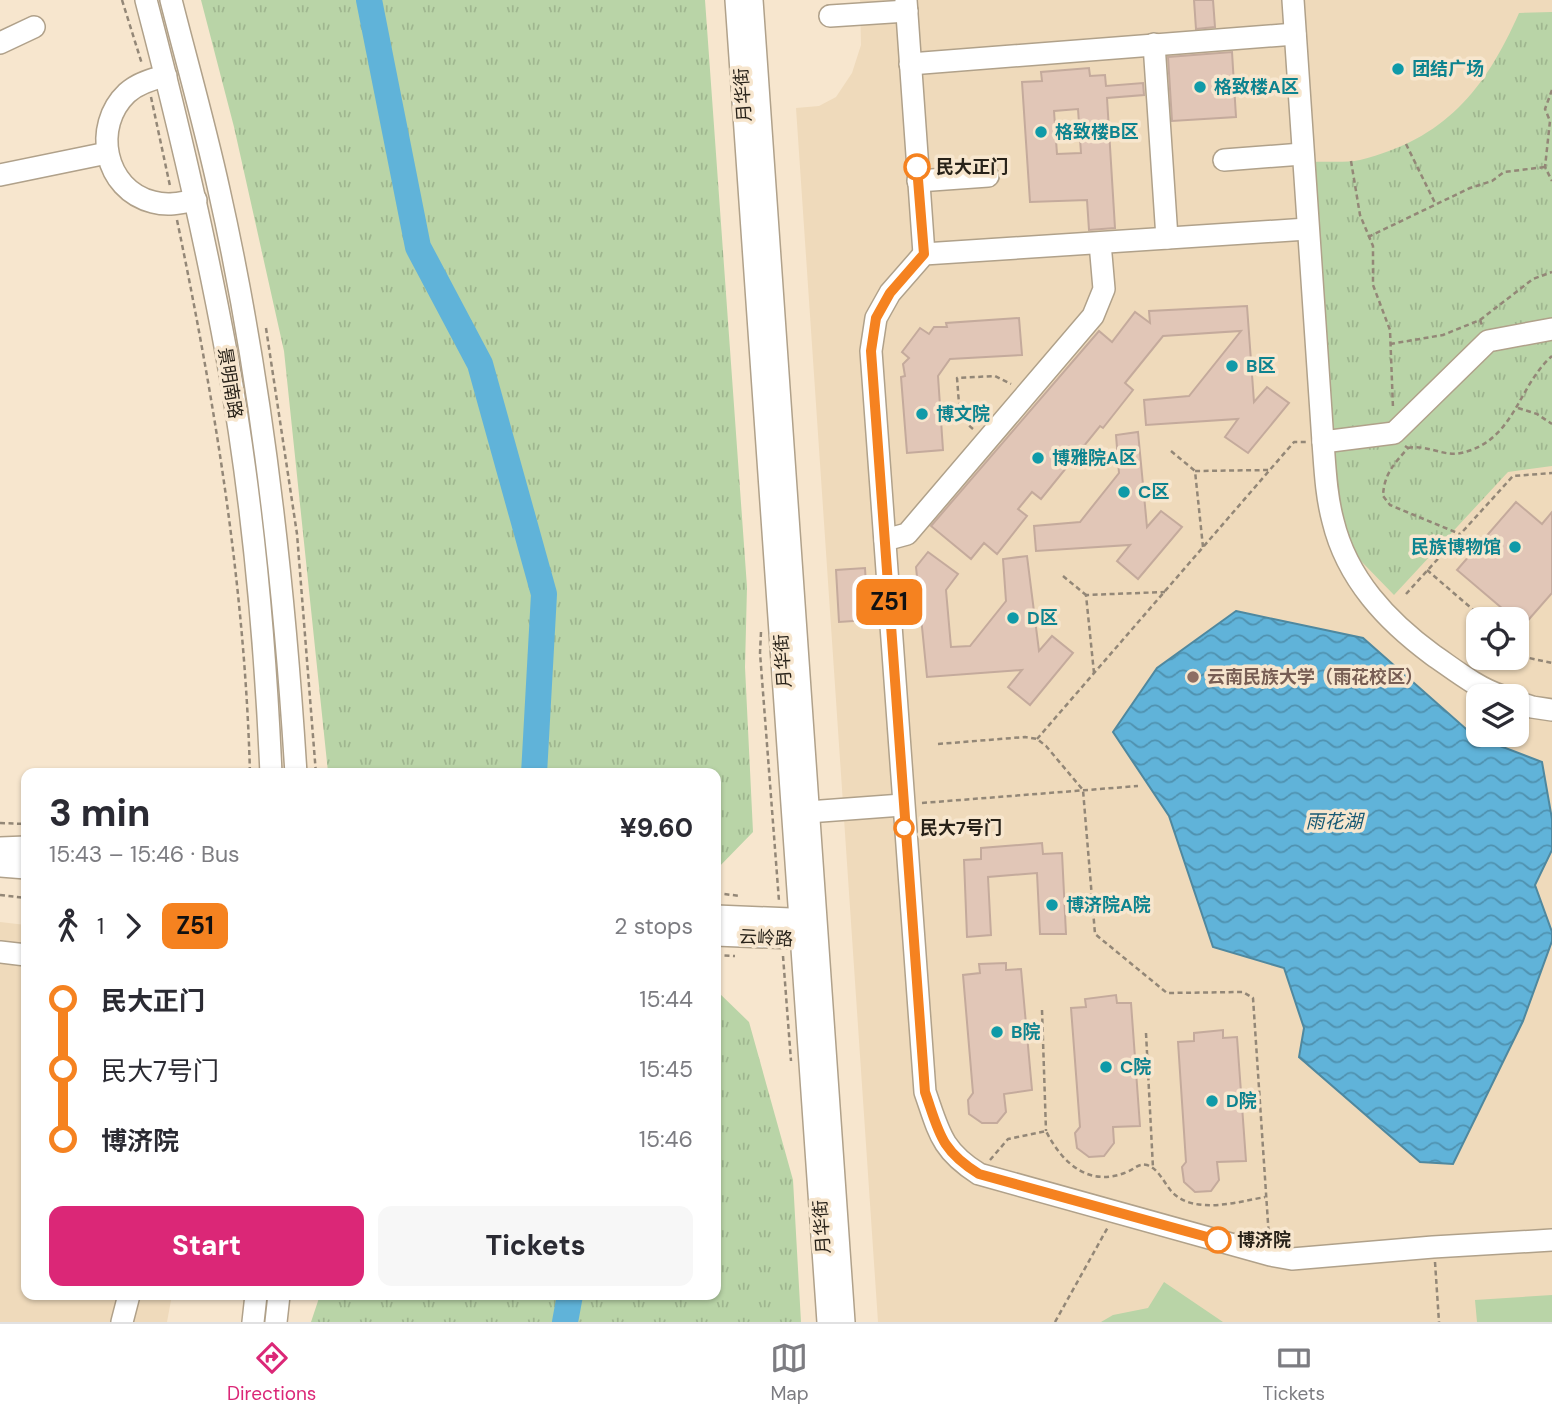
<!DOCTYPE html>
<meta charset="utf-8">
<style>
body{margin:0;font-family:"DM Sans","Noto Sans SC",sans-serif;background:#f7f7f7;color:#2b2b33;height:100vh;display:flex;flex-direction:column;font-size:26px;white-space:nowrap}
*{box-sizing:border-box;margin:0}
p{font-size:23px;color:#7c7c81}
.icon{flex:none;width:38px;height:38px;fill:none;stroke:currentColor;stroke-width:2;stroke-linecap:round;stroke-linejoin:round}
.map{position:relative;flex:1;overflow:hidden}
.sheet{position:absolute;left:21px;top:768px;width:700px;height:532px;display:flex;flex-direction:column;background:#fff;border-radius:14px;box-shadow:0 2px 5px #0004}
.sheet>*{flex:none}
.badge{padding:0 14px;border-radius:10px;font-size:24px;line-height:46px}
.controls{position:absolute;left:1466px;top:607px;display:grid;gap:14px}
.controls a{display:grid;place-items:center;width:63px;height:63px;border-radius:14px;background:#fff;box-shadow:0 2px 5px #0004;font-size:35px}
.map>.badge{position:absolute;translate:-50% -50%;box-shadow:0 0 0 4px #fff}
.legs{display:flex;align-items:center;gap:10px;height:77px;padding:0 28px;font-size:23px}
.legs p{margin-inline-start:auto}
.headline{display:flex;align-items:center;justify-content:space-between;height:119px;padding:0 28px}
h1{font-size:38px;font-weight:700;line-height:52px}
.action{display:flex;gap:14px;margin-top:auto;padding:14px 28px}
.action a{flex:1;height:80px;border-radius:14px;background:#db2777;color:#fff;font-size:28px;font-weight:700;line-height:80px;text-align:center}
.action a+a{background:#f7f7f7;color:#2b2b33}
ul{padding:0 28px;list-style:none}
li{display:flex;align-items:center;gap:24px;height:70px;font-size:26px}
li i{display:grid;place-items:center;width:10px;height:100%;margin:0 9px;background:currentColor}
li i::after{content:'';width:18px;height:18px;margin:-9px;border:5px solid;border-radius:50%;background:#fff}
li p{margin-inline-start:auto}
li:first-child i{background:linear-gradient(#0000 50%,currentColor 0)}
li:last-child i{background:linear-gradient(currentColor 50%,#0000 0)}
.dock{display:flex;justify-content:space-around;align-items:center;height:98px;border-top:2px solid #e1e1e2;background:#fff;font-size:19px;color:#7c7c81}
.dock a{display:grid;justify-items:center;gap:4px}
.dock .selected{color:#db2777}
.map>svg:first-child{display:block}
.built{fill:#efdabb;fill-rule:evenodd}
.grass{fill:url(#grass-tufts)}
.pitch{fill:#b9d4a7}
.water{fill:url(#water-waves);stroke:#4f889f;stroke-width:2}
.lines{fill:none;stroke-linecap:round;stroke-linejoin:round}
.river{stroke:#60b3d9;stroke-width:26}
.building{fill:#e1c6b7;stroke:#c4aa9c;stroke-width:2;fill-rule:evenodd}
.minor-casing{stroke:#b0a18a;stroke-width:24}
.path{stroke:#938777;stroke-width:2.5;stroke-dasharray:5 3.5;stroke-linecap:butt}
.minor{stroke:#fff;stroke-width:21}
.line-1-casing{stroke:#fff;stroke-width:16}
.line-1{stroke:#f58220;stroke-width:10}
.culture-dot{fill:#0f9aa8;stroke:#f7e6ce;stroke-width:2.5}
.stop-1-dot{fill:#fff;stroke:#f58220;stroke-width:3.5}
.education-dot{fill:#8d6e63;stroke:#f7e6ce;stroke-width:2.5}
.labels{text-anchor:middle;stroke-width:7;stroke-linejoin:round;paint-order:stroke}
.culture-label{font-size:18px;font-weight:bold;fill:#0d838f;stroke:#f7e6ce;text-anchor:start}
.street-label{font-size:18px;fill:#282219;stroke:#f7e6ce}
.stop-label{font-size:18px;font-weight:bold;fill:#282219;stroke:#f7e6ce;text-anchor:start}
.education-label{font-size:18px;font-weight:bold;fill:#785e54;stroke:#f7e6ce;text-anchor:start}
.water-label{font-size:19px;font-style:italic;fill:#175974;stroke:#f7e6ce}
</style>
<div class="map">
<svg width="1552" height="1322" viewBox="0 0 1552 1322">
<defs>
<pattern id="grass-tufts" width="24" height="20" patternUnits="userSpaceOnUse" patternTransform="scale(1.75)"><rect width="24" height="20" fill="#b9d4a7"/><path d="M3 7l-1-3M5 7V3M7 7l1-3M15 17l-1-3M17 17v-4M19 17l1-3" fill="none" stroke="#9fb68f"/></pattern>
<pattern id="water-waves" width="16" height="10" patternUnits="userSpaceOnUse" patternTransform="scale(1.75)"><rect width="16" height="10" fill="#60b3d9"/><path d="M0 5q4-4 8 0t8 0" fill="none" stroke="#4f91af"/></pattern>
</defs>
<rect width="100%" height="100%" fill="#f7e6ce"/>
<g class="built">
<path d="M 860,0 L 1552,0 L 1552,1322 L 878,1322 L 796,108 L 819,106 L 836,97 L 852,73 L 861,45 ZM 1479,620 L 1517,620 L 1517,658 L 1479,658 ZM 1479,696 L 1517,696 L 1517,735 L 1479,735 Z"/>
<polygon points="0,922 26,925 26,1295 172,1295 167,1322 0,1322"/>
</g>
<g class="grass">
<polygon points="201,0 705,0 747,587 745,667 753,832 716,870 716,774 329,774 328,772 284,351 234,127"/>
<path d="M 1552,12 L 1552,466 L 1508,472 L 1394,595 L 1358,558 L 1341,528 L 1331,490 L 1312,162 C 1327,161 1345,163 1360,160 C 1445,139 1485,90 1519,13 Z"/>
<polygon points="716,990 749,1022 793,1180 801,1322 311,1322 320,1295 716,1295"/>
</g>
<g class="pitch">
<polygon points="1164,1282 1223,1322 1101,1322 1113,1315 1148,1308"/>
<polygon points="1552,1295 1552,1322 1477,1322 1475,1300"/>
</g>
<polygon class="water" points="1236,611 1363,638 1474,736 1542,762 1552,819 1552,850 1535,885 1552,932 1552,941 1523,1021 1453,1164 1420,1162 1299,1057 1304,1028 1284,968 1213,947 1169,816 1113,732 1157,668"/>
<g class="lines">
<g class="river">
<polyline points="369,0 418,247 480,364 544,594 534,774"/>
<polyline points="565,1322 570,1295"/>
</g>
</g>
<g class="building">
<polygon points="1194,0 1213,0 1215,27 1196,29"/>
<polygon points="1232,52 1236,117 1172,121 1168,57"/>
<path d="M 1089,68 L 1090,76 L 1105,75 L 1106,86 L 1143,83 L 1144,95 L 1107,98 L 1115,228 L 1089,230 L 1087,200 L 1030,202 L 1022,82 L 1042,81 L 1041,72 ZM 1078,109 L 1081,153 L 1057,154 L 1054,111 Z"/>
<polygon points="1247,306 1254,402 1267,387 1289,403 1248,453 1225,437 1238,419 1146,425 1144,400 1189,396 1241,331 1163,336 1125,383 1133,390 1103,428 1100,426 1041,499 1032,492 1018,509 1027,516 997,554 984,543 971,559 931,526 1099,331 1112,342 1135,312 1150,323 1149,311"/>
<polygon points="1019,318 1022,355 950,359 938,376 943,450 907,453 901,377 905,376 903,364 909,358 902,352 920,328 929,334 934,327 947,327 946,323"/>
<polygon points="1138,432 1147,527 1161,511 1182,527 1138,579 1117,561 1130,545 1036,551 1034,526 1080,522 1119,473 1116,435"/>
<polygon points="1516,502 1542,524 1552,512 1552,593 1523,626 1457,570"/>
<polygon points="928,552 958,574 946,590 951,647 970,646 1006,601 1003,559 1027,556 1039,651 1052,636 1073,653 1030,705 1008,687 1022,670 927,677 916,567"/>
<polygon points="865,568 868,620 839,622 836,570"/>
<polygon points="1042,843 1043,854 1062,853 1066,934 1040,934 1037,873 988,877 991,935 967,937 964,860 981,859 981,848"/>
<polygon points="1006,963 1006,970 1021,969 1032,1090 1004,1094 1006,1112 997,1123 982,1123 969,1114 968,1100 973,1093 963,975 980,973 979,964"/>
<polygon points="1116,995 1117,1003 1131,1003 1140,1126 1113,1127 1114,1143 1104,1156 1089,1157 1077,1148 1075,1133 1080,1127 1071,1008 1086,1007 1085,999"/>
<polygon points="1223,1030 1223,1038 1237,1037 1246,1161 1217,1162 1219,1180 1211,1191 1195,1192 1184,1182 1182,1167 1186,1162 1178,1042 1194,1041 1194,1033"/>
</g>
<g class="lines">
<defs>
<g id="minor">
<path d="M 146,0 C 177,118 205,237 227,357 C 252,494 265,635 271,774"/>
<path d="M 171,0 C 187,63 205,126 219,190 C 262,381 284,578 296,774"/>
<polyline points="736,0 828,1322"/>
<polyline points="752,0 844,1322"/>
<polyline points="906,0 924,254"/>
<path d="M 1293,0 L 1323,442 C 1325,468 1326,495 1333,521 C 1347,579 1387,621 1433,655 C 1455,670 1477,688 1502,696"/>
<polyline points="830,16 907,11"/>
<polyline points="0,43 34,27"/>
<polyline points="1154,44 1167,238"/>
<polyline points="910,64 1295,34"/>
<path d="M 166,76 C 152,79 138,83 127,93 C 92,126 104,190 153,202 C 168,206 181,203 196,200"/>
<polyline points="1224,160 1302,154"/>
<polyline points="0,175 107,153"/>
<polyline points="918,181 988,176"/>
<path d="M 1307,229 L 924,254 L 890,293 L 876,318 L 871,351 L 925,1092 C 939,1132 941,1150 979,1174 L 1270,1255 L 1292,1259 L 1433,1247 L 1552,1240"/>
<polyline points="1323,442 1394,433 1488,341 1552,329"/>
<polyline points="885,540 907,534 1093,316 1104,289 1100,243"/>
<polyline points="1517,702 1532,707 1552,710"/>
<polyline points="808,812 902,805"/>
<polyline points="0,848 26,847"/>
<polyline points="0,866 26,868"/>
<polyline points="716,916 814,920"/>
<polyline points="716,935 815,939"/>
<polyline points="0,952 26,955"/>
<polyline points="122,1322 129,1295"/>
<polyline points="253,1322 256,1295"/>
<polyline points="276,1322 279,1295"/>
</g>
</defs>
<use href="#minor" class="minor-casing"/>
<g class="path">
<polyline points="122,0 142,64"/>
<polyline points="1552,90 1545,109 1550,121 1545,167 1552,181"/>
<polyline points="151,97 170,186"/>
<polyline points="1406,144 1436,205"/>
<polyline points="1351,161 1360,215 1373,246 1373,285 1390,330 1393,408"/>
<path d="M 177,220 C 215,403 245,587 250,774"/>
<polyline points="1368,237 1470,188 1492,181 1504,172 1545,167"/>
<polyline points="1480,320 1533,279 1552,272"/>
<polyline points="266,328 297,534 316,774"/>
<polyline points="1390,344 1443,335 1480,320 1482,325"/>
<polyline points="1518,408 1537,414 1552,424"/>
<path d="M 973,429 C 957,416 959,398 957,378 L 995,376 L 1011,384"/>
<path d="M 1405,446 L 1408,448 C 1394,464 1384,474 1383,496 L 1390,505 L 1460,534"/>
<path d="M 1408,448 C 1427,444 1443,457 1461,453 C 1515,441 1517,387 1552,356"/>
<polyline points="1171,451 1195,471"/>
<polyline points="1203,547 1195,471 1269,470"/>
<polyline points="1427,570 1485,620"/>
<polyline points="1063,576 1086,595"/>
<polyline points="1406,594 1513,476 1552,473"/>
<polyline points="761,632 760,653 779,901"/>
<polyline points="1517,647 1529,658 1552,663"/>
<polyline points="1094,673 1086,595 1165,592"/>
<polyline points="1037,739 1294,442 1307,442"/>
<polyline points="938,744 1025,737 1037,739 1046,746 1083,790 1095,934 1167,993 1243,992 1253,998 1269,1238"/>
<polyline points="922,803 1138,786"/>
<polyline points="0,823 26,824"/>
<polyline points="716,893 740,896"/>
<polyline points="0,895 26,898"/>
<polyline points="716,955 735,956"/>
<polyline points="783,956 791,1061"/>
<polyline points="1042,1010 1046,1131"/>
<polyline points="1146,1033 1153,1168"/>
<path d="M 990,1160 L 1008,1139 L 1046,1131 C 1062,1163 1089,1188 1127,1172 C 1135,1169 1138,1163 1147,1165 C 1159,1169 1164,1183 1172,1192 C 1194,1215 1238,1202 1265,1197"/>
<polyline points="1435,1262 1439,1322"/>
<polyline points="1055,1322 1108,1227"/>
</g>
<use href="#minor" class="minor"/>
</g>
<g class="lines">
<defs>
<path id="line-1" d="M 917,167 L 924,254 L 890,293 L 876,318 L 871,351 L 925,1092 C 939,1132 940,1150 979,1174 L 1218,1240"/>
</defs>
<use href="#line-1" class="line-1-casing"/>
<use href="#line-1" class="line-1"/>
</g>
<g class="culture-dot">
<circle cx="1398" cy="69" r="7"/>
<circle cx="1200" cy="87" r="7"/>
<circle cx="1041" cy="132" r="7"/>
<circle cx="1232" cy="366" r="7"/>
<circle cx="922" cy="414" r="7"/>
<circle cx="1038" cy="458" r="7"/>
<circle cx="1124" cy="492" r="7"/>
<circle cx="1515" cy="547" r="7"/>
<circle cx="1013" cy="618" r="7"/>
<circle cx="1052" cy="905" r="7"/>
<circle cx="997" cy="1032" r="7"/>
<circle cx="1106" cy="1067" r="7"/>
<circle cx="1212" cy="1101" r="7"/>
</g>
<g class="stop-1-dot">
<circle cx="917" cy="167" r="12"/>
<circle cx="904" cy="828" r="9"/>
<circle cx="1218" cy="1240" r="12"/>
</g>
<circle class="education-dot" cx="1193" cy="677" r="7"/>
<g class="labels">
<g class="culture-label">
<text x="1412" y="75">团结广场</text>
<text x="1214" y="93">格致楼A区</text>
<text x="1055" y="138">格致楼B区</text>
<text x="1246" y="372">B区</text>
<text x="936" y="420">博文院</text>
<text x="1052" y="464">博雅院A区</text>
<text x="1138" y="498">C区</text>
<text x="1501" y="553" text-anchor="end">民族博物馆</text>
<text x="1027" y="624">D区</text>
<text x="1066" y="911">博济院A院</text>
<text x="1011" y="1038">B院</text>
<text x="1120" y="1073">C院</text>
<text x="1226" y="1107">D院</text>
</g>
<g class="street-label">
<text transform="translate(743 95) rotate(-94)" y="6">月华街</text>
<text transform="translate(230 383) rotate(81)" y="6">景明南路</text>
<text transform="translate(783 661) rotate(-94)" y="6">月华街</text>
<text transform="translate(766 938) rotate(3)" y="6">云岭路</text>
<text transform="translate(822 1227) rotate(-94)" y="6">月华街</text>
</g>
<g class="stop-label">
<text x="936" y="173">民大正门</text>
<text x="920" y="834">民大7号门</text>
<text x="1237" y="1246">博济院</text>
</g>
<g class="education-label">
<text x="1207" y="683">云南民族大学（雨花校区）</text>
</g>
<g class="water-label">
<text x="1334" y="828">雨花湖</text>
</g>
</g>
</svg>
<div class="controls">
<a><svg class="icon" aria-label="locate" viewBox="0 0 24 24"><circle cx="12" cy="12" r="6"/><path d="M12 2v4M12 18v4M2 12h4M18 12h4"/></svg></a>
<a><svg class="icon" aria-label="layers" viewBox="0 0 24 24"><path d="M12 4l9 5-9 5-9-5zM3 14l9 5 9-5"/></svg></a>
</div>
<b class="badge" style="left:889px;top:602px;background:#f58220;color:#111">Z51</b>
<section class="sheet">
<div class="headline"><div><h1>3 min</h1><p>15:43 – 15:46 · Bus</p></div><b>¥9.60</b></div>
<div class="legs"><svg class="icon" aria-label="walk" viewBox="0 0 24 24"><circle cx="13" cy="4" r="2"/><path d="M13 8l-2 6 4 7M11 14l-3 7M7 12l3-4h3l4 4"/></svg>1<svg class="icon" aria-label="forward" viewBox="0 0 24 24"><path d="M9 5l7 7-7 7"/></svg><b class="badge" style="background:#f58220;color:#111">Z51</b><p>2 stops</p></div>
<ul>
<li><i style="color:#f58220"></i><b>民大正门</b><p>15:44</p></li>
<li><i style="color:#f58220"></i><span>民大7号门</span><p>15:45</p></li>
<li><i style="color:#f58220"></i><b>博济院</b><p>15:46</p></li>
</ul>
<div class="action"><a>Start</a><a>Tickets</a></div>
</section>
</div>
<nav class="dock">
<a class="selected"><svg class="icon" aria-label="directions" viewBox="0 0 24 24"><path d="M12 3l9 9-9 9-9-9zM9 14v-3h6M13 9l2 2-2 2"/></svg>Directions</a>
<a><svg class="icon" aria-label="map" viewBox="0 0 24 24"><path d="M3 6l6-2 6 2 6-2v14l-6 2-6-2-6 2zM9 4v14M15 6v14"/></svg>Map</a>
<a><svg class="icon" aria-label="tickets" viewBox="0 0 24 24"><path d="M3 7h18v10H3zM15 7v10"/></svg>Tickets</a>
</nav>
